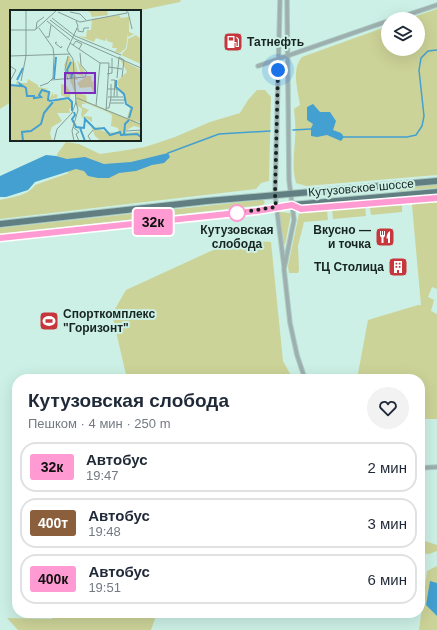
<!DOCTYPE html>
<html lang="ru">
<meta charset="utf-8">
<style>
body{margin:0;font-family:Helvetica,sans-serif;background:#f2f2f3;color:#1f2937;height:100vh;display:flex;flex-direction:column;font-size:15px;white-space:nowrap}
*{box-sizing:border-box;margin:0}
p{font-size:13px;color:#747a83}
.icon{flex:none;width:22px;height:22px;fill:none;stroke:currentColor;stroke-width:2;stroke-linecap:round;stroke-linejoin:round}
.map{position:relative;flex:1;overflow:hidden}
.details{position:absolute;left:12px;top:374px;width:413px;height:244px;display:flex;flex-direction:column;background:#fff;border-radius:16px;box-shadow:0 4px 16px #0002}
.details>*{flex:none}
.badge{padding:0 8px;border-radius:3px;font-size:14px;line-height:26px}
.fabs{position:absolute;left:381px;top:12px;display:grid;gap:8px}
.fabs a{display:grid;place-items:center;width:44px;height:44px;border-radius:50%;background:#fff;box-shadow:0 4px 16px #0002;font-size:20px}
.you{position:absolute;width:20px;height:20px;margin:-10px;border:3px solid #fff;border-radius:50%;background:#1a73e8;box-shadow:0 0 0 6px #1a73e833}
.map>.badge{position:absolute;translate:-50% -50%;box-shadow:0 0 0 2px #fff}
.round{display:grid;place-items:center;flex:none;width:42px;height:42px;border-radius:21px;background:#f2f2f3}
.overview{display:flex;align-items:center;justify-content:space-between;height:68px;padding:0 16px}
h1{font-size:19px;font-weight:800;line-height:30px}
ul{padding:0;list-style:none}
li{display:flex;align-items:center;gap:12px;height:50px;margin:0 8px 6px;padding:0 8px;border:2px solid #e0e1e3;border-radius:16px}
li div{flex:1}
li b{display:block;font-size:15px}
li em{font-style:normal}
li .badge{min-width:44px;font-weight:700;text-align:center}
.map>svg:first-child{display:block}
.green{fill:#ccd398}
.water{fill:#43a0d0}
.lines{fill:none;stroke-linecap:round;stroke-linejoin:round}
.stream{stroke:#43a0d0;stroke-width:1.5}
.minor-casing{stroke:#abcbc2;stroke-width:5.5}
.primary-casing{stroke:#abcbc2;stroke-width:8}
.minor{stroke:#9eafb0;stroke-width:3.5}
.primary{stroke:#617f82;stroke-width:6}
.line-casing{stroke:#fff;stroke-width:9}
.line{stroke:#ff9ad2;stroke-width:6}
.walk{stroke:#172420;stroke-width:4;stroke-dasharray:0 7.2}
.stop-dot{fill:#fff;stroke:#ff9ad2;stroke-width:2}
.labels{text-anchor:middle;stroke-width:4;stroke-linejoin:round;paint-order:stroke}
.poi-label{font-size:12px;font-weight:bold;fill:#172420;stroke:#ccf0e5;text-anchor:start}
.street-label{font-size:12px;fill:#172420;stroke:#ccf0e5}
.stop-label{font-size:12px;font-weight:bold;fill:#172420;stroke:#ccf0e5}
.inset-river{fill:none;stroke:#43a0d0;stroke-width:2}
.inset-road{fill:none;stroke:#849e96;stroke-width:1}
.view{fill:#7b2cbf;fill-opacity:0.15;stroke:#7b2cbf;stroke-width:2}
.inset-edge{fill:none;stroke:#172420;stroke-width:2}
</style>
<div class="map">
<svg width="437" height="630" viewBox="0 0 437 630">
<rect width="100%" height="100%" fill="#ccf0e5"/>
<g class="green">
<polygon points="0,0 181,0 180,2 137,11 11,11 11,102 0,109"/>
<path d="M 437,9 L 437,175 L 306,186 L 296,183 C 292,168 294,155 295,140 C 296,130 295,119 294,109 L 300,105 C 298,89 291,70 302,57 L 388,26 L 388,49 L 418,49 L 418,19 L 407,19 Z"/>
<path d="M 257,90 L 265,90 L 271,97 L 269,181 L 261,183 L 256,189 L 0,219 L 0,200 C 12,197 28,196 35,185 L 69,173 L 56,168 L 57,154 L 66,142 L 79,144 L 100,154 L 121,151 L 145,147 L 175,137 L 210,122 L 240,113 L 248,100 Z"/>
<polygon points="437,184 437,188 397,191 398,187"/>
<polygon points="260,200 263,200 265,202 263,205 0,234 0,228"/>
<path d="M 437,200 L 437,289 L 432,287 L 428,297 L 434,300 L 431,311 L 437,314 L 437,419 L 420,419 L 420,379 L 357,379 L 368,320 L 418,305 L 421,305 L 412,205 C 417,199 429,200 437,200 Z"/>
<polygon points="399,202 402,204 402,212 371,215 370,208 372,205"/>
<polygon points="365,205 366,216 333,219 332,209"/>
<polygon points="324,209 327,210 328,220 304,222 298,246 299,270 298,273 289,273 288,266 299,214 302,211"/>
<polygon points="280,212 289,213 291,214 285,245 283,243 278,214"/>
<polygon points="254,241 271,242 283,361 293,379 127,379 112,314 126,290 224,245"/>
<polygon points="422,540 437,545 437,551 429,554 420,553 420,541"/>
<polygon points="437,566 437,630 419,630 427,571"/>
<polygon points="53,613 157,613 151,630 18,630 7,618 52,619"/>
</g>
<g class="water">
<polygon points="313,104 320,112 330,112 336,121 333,130 341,133 344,137 341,141 327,135 317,137 311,136 311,128 313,124 307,120 307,107"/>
<polygon points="168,153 170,157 164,163 152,165 136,171 119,173 109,178 98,178 88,176 84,171 76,169 35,182 28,190 6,197 0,197 0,176 46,155 56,156 67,159 85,157 104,164 131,162"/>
<polygon points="430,581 437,583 437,616 426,605"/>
</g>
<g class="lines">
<g class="stream">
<polyline points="293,130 311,129"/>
<polyline points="344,137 407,137 416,135 422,126 424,116 419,70 421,58 428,51 437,50"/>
<polyline points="168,153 219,134 270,131"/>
</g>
<defs>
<g id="minor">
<polyline points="280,0 275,195 284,266"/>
<polyline points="287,0 289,180 294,220 284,269 290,323 297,355 305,379"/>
<polyline points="395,19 437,5"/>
<polyline points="258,66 388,21"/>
<polyline points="420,468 437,467"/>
</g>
<g id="primary">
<polyline points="0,224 207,201 437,181"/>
<polyline points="0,238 257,211 292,205 437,192"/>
</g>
</defs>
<use href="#minor" class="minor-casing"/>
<use href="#primary" class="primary-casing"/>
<use href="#minor" class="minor"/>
<use href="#primary" class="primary"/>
</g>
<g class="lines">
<defs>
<polyline id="line" points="0,238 257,211 292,205 301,209 437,198"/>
</defs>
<use href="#line" class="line-casing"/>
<use href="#line" class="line"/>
<polyline class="walk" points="237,213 276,207 275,195 278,70"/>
</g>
<defs>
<symbol id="fuel-square" viewBox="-11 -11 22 22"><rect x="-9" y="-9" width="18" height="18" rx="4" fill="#c6363d" stroke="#ccf0e5"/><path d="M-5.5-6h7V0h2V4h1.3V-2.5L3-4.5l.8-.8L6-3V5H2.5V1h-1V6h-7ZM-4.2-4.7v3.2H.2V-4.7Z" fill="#fff"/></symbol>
<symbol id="restaurant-square" viewBox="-11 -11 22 22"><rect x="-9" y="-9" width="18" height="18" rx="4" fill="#c6363d" stroke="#ccf0e5"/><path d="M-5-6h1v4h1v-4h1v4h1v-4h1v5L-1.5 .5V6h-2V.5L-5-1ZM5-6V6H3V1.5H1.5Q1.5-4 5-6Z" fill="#fff"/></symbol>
<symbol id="building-square" viewBox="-11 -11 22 22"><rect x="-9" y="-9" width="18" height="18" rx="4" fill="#c6363d" stroke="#ccf0e5"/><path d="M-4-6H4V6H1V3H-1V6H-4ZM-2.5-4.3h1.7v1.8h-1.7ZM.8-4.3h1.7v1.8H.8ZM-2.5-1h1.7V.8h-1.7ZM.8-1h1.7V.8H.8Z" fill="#fff"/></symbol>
<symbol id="stadium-square" viewBox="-11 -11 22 22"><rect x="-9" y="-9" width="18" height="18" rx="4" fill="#c6363d" stroke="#ccf0e5"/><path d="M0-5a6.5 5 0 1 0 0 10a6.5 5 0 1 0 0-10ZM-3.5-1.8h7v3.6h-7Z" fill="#fff"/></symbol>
</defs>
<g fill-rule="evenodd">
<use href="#fuel-square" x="222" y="31" width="22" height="22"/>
<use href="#restaurant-square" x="374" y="226" width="22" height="22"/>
<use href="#building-square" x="387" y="256" width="22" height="22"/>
<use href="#stadium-square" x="38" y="310" width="22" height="22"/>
</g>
<circle class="stop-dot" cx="237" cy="213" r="8"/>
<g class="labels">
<g class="poi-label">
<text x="247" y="46">Татнефть</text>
<text x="371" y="234" text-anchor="end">Вкусно —<tspan x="371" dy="14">и точка</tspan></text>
<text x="384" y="271" text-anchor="end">ТЦ Столица</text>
<text x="63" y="318">Спорткомплекс<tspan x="63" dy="14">"Горизонт"</tspan></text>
</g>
<g class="street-label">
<text transform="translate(361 188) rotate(-5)" y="4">Кутузовское шоссе</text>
</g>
<g class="stop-label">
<text x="237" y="234">Кутузовская<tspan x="237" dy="14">слобода</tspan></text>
</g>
</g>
<g transform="translate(10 10)">
<rect width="131" height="131" fill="#ccf0e5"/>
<path d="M 75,0 L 97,0 L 98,5 L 82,7 L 80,2 ZM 109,5 L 111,8 L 119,7 L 119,22 L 124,24 L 118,27 L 118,23 L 116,38 L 110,43 L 105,42 L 107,38 L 102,38 L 103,33 L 97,31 L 97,28 L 95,31 L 86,28 L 84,32 L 68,26 L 76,27 L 77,20 L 81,20 L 82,9 ZM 126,25 L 131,29 L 131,54 L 111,45 L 117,38 L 118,29 ZM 59,45 L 62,52 L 65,52 L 68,62 L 70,62 L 67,50 L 75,62 L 73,66 L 65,64 L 68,70 L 65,70 L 66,83 L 76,85 L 77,92 L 117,108 L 120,98 L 106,72 L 117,62 L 110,49 L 131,60 L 131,96 L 129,96 L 131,97 L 131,113 L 124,110 L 131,115 L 131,118 L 124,116 L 115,121 L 117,123 L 131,121 L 131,131 L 91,131 L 85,126 L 81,116 L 87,118 L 89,116 L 88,119 L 96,122 L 109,123 L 108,118 L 101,116 L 102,105 L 96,102 L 105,105 L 71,91 L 76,94 L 72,94 L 72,97 L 79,100 L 73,106 L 82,107 L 82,112 L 76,108 L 74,110 L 71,105 L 72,99 L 65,94 L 65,83 L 54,55 ZM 77,66 L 81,66 L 82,73 L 83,70 L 86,77 L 84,83 L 81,77 L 70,78 L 67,73 ZM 18,69 L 28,75 L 28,77 L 39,79 L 29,81 L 41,82 L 38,91 L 43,93 L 46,90 L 45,88 L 39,90 L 43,82 L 43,86 L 45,84 L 48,85 L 46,89 L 54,88 L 63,94 L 63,97 L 59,99 L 60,103 L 47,103 L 52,111 L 42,117 L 40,123 L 42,131 L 0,131 L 0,76 L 7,75 L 6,73 L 7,71 L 9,75 L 14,76 L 10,73 L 17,73 ZM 51,74 L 56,75 L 61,83 L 60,88 L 64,91 L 51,85 Z" fill="#ccd398"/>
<path class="inset-river" d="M 61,52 L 57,60 L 58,63 L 62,64 L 61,69M 44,69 L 46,47M 7,70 L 13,58M 106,70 L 106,77 L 114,84 L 116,94 L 122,98 L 119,108M 0,75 L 11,76 L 10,74 L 16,78 L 17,86 L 24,86 L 24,88 L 31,87 L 29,85 L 32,80 L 39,82 L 38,90 L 40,91 L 58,88 L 62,92 L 62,101M 64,102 L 65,105 L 62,109 L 66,117 L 74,118 L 75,109 L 85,119 L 94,118 L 100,125 L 110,122 L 111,125 L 127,124 L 131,127M 70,118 L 75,131M 114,125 L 115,114 L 119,110M 13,131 L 12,122 L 21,121 L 31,114 L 34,103 L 43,92"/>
<path class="inset-road" d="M 16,0 L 16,46M 48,2 L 70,12 L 117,3 L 117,0M 60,2 L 70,4 L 76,10M 118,2 L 122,19M 42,8 L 65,26 L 111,45M 40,10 L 65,29 L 131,58M 37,11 L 60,30M 29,18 L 43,38 L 44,46M 68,18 L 68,21 L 73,22 L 74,18 L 79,18M 26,19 L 27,12 L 34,7M 0,20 L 25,20 L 47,0M 36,27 L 39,27 L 41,15M 47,32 L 45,33 L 51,38 L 52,36M 60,33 L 90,53 L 99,53 L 96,101M 63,35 L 66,31 L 72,34 L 69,39M 0,46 L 60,44M 58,46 L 55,60 L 58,70M 0,56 L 6,60 L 0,71M 99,57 L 112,59M 97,64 L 102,63 L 102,48M 107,68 L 109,47 L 114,50 L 112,67M 41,70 L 75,67 L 77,62 L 71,55 L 70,43M 101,70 L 105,70 L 104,87M 11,71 L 16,46M 30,76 L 38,73 L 43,68 L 44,46M 98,79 L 107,79 L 107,87M 98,87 L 113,87M 101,87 L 101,74M 67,88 L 130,114M 100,90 L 114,90M 100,93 L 114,93M 86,96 L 90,53M 96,98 L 99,98 L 101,87M 63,117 L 69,122 L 66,124 L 69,131M 116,121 L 131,120M 44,131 L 47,119 L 62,103 L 66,92 L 63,49 L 57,40 L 68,16 L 66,11M 64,131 L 62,121 L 68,100 L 66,92M 81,131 L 78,126 L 83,120"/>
<path class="view" d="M 55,63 L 85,63 L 85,83 L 55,83 Z"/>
<rect width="131" height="131" class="inset-edge"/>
</g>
</svg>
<div class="fabs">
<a><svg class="icon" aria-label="layers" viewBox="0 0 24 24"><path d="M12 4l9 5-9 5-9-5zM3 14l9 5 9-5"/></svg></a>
</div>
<div class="you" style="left:278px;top:70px"></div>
<b class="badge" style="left:153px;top:222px;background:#ff9ad2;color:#111">32к</b>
<section class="details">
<div class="overview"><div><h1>Кутузовская слобода</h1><p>Пешком · 4 мин · 250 m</p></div><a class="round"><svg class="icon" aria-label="heart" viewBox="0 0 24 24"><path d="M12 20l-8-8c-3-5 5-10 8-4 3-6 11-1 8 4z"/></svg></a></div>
<ul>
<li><span class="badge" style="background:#ff9ad2;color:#111">32к</span><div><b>Автобус</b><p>19:47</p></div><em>2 мин</em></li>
<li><span class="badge" style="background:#8b5e3c;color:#fff">400т</span><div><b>Автобус</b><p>19:48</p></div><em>3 мин</em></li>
<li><span class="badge" style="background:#ff9ad2;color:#111">400к</span><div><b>Автобус</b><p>19:51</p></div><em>6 мин</em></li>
</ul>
</section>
</div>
